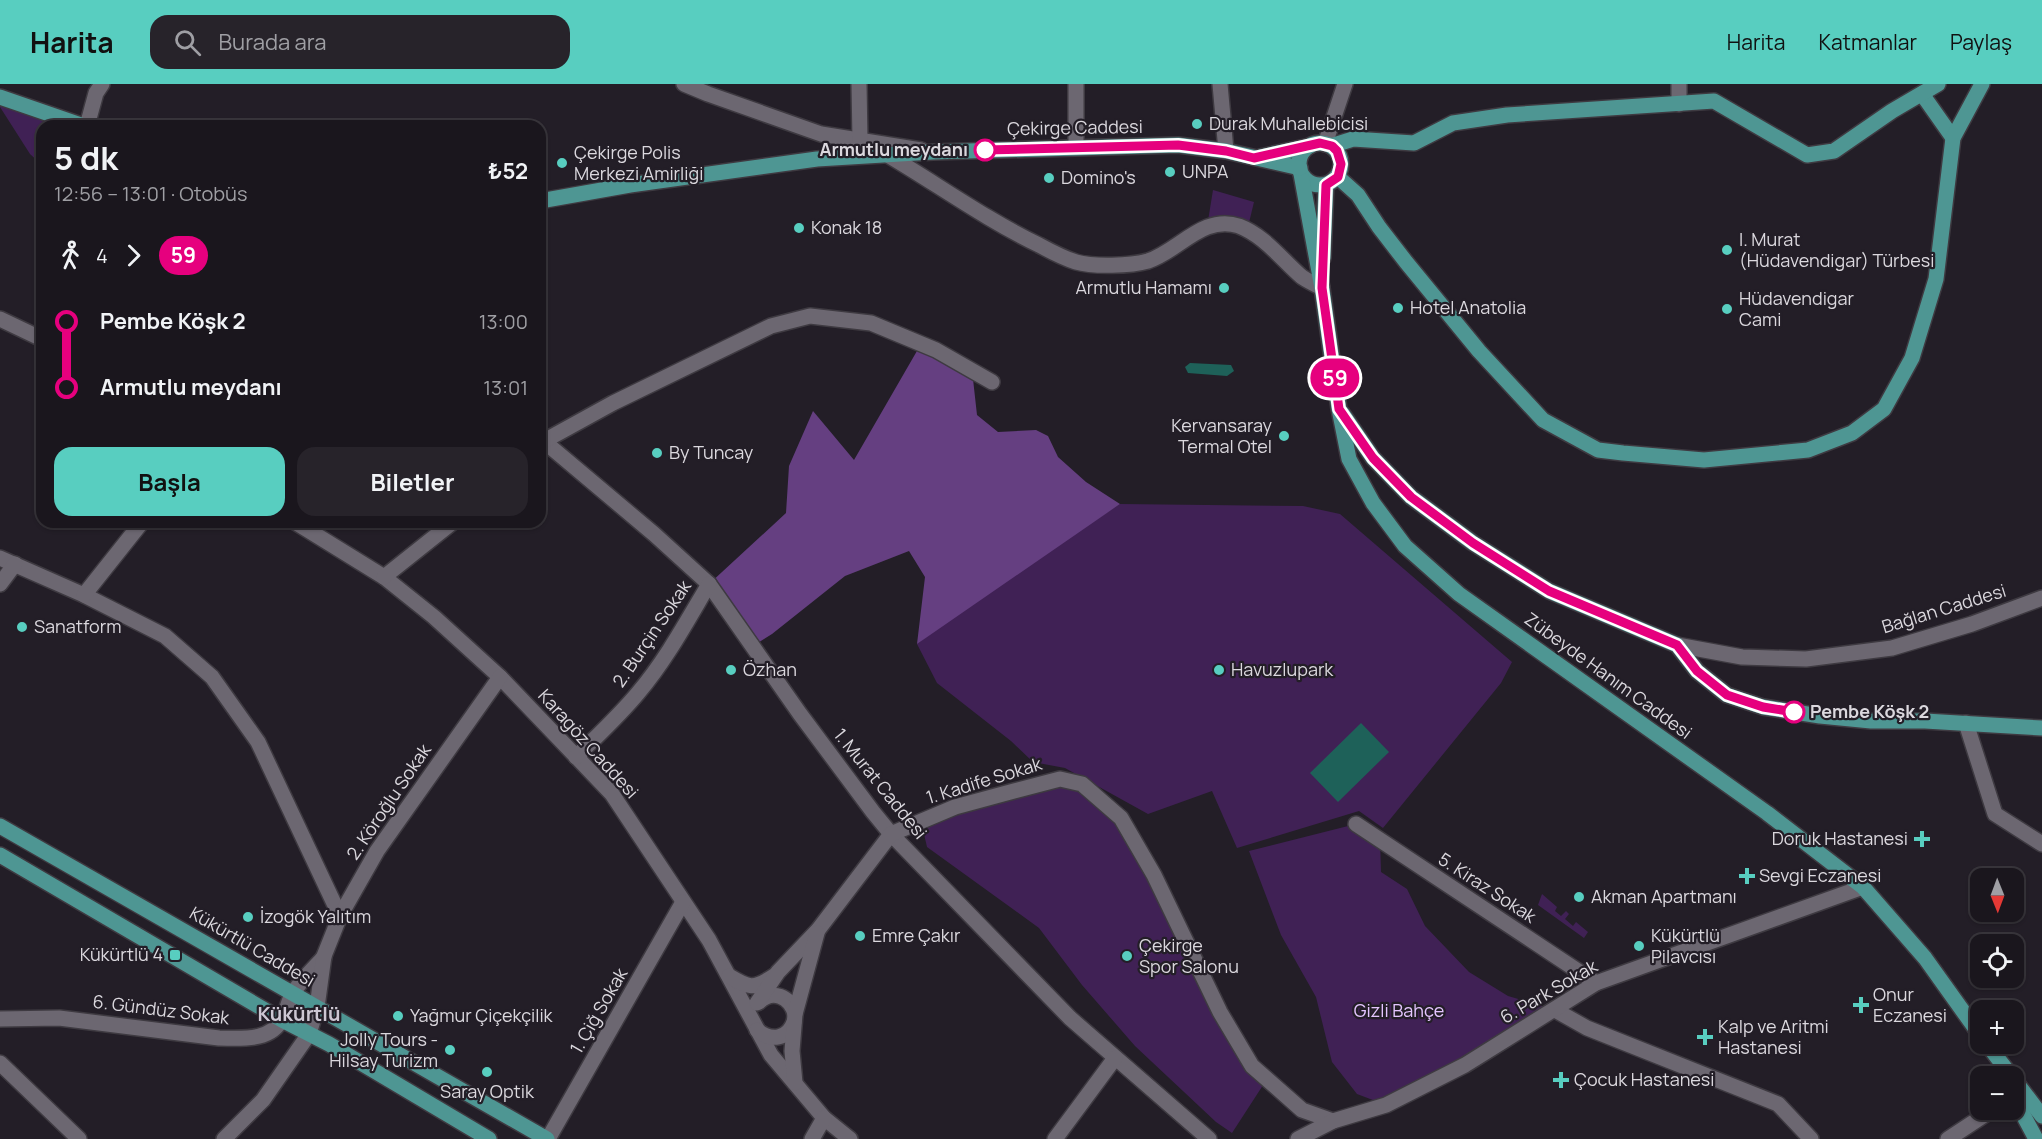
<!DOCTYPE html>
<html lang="tr">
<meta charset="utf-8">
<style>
body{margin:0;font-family:Manrope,sans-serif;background:#27232a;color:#f1f3f6;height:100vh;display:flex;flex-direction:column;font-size:22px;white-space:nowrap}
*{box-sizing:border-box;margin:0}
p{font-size:20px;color:#9f9fa4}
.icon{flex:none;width:33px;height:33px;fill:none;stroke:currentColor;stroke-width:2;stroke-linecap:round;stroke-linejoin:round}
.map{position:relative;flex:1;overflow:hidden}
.panel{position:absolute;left:36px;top:36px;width:510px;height:408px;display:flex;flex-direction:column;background:#1a161d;border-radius:18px;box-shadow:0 2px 4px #0004,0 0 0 2px #38353b}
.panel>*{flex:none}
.badge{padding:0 12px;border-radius:20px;font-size:21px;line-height:39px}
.needle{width:39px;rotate:179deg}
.tools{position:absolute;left:1970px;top:784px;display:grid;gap:12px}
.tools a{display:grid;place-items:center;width:54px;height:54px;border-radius:12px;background:#1a161d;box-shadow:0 2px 4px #0004,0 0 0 2px #38353b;font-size:30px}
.map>.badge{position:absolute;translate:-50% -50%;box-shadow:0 0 0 3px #fff}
.legs{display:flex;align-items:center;gap:9px;height:66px;padding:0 18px;font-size:20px}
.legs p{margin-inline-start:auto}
.summary{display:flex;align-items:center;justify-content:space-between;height:102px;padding:0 18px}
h1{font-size:33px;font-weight:700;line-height:45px}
.button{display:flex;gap:12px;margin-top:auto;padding:12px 18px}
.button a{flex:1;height:69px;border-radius:18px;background:#58cec0;color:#111;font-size:24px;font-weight:700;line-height:69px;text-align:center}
.button a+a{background:#27232a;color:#f1f3f6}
ul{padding:0 18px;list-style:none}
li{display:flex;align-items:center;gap:21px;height:66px;font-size:22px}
li i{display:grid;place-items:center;width:9px;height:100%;margin:0 8px;background:currentColor}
li i::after{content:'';width:15px;height:15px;margin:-8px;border:4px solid;border-radius:50%;background:#1a161d}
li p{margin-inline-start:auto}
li:first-child i{background:linear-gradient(#0000 50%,currentColor 0)}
li:last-child i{background:linear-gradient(currentColor 50%,#0000 0)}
header{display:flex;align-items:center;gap:36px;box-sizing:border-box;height:84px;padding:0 30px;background:#58cec0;color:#111}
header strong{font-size:28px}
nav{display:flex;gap:33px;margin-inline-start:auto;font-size:21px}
.search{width:420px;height:54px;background:#27232a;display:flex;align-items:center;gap:15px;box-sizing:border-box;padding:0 21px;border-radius:18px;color:#9f9fa4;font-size:22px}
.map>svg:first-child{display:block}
.green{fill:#402155}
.forest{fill:#653f81}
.water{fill:#1e6159}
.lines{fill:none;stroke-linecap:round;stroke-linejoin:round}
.minor-casing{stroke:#3e3a41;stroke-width:18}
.major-casing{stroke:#3e3a41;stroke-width:18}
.minor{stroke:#6c6771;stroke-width:15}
.major{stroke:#4e9693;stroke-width:15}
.line-1-casing{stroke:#fff;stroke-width:14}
.line-1{stroke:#e6007e;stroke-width:9}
.poi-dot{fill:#58cec0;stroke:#231e27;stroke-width:2}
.stop-1-dot{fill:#fff;stroke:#e6007e;stroke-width:3}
.labels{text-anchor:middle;stroke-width:4.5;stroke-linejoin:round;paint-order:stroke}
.poi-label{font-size:18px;fill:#dbd8de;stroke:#231e27;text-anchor:start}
.street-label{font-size:18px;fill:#dbd8de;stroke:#231e27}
.stop-label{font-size:18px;font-weight:bold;fill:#dbd8de;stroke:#231e27;text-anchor:end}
.park-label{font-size:18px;fill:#e4c5ff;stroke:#231e27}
.neighbourhood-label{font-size:20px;font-weight:bold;fill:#cdc7d3;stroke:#231e27}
</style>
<header>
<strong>Harita</strong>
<div class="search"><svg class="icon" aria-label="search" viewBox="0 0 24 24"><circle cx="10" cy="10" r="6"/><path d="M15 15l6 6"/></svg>Burada ara</div>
<nav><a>Harita</a><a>Katmanlar</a><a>Paylaş</a></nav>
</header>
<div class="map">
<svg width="2042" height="1055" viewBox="0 0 2042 1055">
<rect width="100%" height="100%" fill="#231e27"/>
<g class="green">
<polygon points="0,13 84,42 42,42 42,81 30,70 0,23"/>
<polygon points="1213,106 1254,118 1247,147 1207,143"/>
<polygon points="1120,420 1303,422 1340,430 1512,578 1501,599 1383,744 1359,727 1237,764 1212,707 1148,730 1065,684 1033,678 1011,657 937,599 917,560 974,516"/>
<polygon points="1082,700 1121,734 1221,928 1267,995 1232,1049 1216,1038 1135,962 1082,901 1039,844 927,763 921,737 1014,707"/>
<polygon points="1356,740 1380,756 1381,788 1407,805 1425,842 1469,888 1508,912 1555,926 1386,1021 1357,1010 1332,978 1316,913 1281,851 1249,767"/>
<polygon points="1542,810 1557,823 1555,827 1561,832 1566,827 1569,830 1565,835 1573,842 1576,838 1588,848 1584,854 1538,821"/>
</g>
<polygon class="forest" points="921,260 972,286 977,331 998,348 1036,346 1048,352 1058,373 1086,398 1120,420 917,560 925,493 909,467 845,492 772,550 753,562 709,500 786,429 789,382 813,327 854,376"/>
<g class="water">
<polygon points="1190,279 1231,281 1234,287 1227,292 1188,289 1185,283"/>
<polygon points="1361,639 1389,668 1338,718 1310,689"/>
</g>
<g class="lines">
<defs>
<g id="minor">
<polyline points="684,0 708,10 821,50 921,66"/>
<polyline points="859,0 860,56"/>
<polyline points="1076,0 1076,63"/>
<polyline points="1220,0 1226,67"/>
<polyline points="1679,0 1679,20"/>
<polyline points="87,42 96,9 102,0"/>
<polyline points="1325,60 1345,0"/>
<path d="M 886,70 C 937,100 985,135 1039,161 C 1050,167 1063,174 1076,178 C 1093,183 1131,182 1148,177 C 1179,167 1203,130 1239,142 C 1265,152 1282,176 1302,193 C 1308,197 1316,201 1322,204"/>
<polyline points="0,235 42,255"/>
<polyline points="540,354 654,450 709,500 800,630 873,728 891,750 1070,934 1209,1055"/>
<polyline points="544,357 613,319 771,242 810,232 871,239 936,266 992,298"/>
<polyline points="295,438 384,493 434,533 500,593 612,710 709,856 771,971 824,1034 850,1055"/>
<polyline points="0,474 84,511 165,552 212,593 258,658 340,832"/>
<polyline points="384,493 453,438"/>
<polyline points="0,500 15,480"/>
<polyline points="84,511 142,438"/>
<polyline points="1677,561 1742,573 1806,575 1892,564 1972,540 2042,514"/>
<polyline points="1966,639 1995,730 2042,760"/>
<path d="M 576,673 C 597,652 619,632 638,609 C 666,576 687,537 709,500"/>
<polyline points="1356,740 1596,899"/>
<path d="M 729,892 C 749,904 753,906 774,892"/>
<path d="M 759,918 C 772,905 790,912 795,930"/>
<polyline points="757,919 778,888 818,846 891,750 955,723 1014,707 1060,695 1082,700 1121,734 1154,791 1220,928 1252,982 1302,1026 1333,1037"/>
<polyline points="1555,926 1587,944 1778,1020 1811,1055"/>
<path d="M 0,935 L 59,934 L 219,954 C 241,954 270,958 282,935 C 287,927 288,917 293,909 C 301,896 314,884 324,873"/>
<path d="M 757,946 C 771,958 788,955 794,938"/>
<polyline points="0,979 79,1055"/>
<polyline points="795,999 792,967 795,930 817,849"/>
<polyline points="224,1055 263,1016 309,950 317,923 324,872 340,832 377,767 500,593"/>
<polyline points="548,1055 683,818"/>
<polyline points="812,1055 824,1034"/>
<polyline points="1055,1055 1115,974"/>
<polyline points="1298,1055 1333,1037 1386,1021 1465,981 1596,899 1863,803"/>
<polyline points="1948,1055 1992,1026"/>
</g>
<g id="major">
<polyline points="1922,10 1953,54"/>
<polyline points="0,13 84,42"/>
<circle cx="1320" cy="80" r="21"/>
<polyline points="1331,62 1353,55 1414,59 1453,39 1507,31 1714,17 1807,71 1834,67 1892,27 1938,0"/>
<polyline points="1260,73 1310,62"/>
<polyline points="1301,90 1322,204 1339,325 1349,375 1373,419 1405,462 1459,510 1767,729 1863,803 1925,874 1980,951"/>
<polyline points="1338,93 1358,111 1379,143 1406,178 1479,267 1543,336 1598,366 1623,369 1704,376 1808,366 1852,349 1884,325 1912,274 1936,195 1953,54 1982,0"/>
<polyline points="540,117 630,101 817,75 933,68 1178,61 1226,67 1300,84"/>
<polyline points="1323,174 1326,101"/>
<polyline points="1342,329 1373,374 1411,413 1473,459 1549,507 1677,561 1697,587 1727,611 1763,623 1820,632 1871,637 1925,637 2042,644"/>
<polyline points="0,742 547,1055"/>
<polyline points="0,771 282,936 329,960 489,1055"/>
<polyline points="1987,960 2012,993"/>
<polyline points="2013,994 2042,1032"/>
<polyline points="2013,1012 2036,1055"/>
</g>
</defs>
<use href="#minor" class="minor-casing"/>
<use href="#major" class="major-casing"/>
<use href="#minor" class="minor"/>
<use href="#major" class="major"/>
</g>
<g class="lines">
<defs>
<polyline id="line-1" points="985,66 1178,61 1226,67 1254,74 1320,59 1332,62 1337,67 1341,80 1338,93 1326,101 1322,204 1339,325 1373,374 1411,413 1473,459 1549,507 1677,561 1697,587 1727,611 1763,623 1794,628"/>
</defs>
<use href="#line-1" class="line-1-casing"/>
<use href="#line-1" class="line-1"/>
</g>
<g class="poi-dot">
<circle cx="1197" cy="40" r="6"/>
<circle cx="562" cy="79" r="6"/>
<circle cx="1170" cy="88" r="6"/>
<circle cx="1049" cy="94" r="6"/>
<circle cx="799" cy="144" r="6"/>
<circle cx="1727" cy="166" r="6"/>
<circle cx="1224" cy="204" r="6"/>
<circle cx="1398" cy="224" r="6"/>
<circle cx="1727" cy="225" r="6"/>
<circle cx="1284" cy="352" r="6"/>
<circle cx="657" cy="369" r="6"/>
<circle cx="22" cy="543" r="6"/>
<circle cx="731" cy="586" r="6"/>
<circle cx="1219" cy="586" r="6"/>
<path d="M1919 746h6v6h6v6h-6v6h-6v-6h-6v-6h6z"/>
<path d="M1744 783h6v6h6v6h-6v6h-6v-6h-6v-6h6z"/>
<circle cx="1579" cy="813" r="6"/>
<circle cx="248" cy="833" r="6"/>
<circle cx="860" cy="852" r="6"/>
<circle cx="1639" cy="862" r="6"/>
<rect x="169" y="865" width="12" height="12" rx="3"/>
<circle cx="1127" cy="872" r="6"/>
<path d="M1858 912h6v6h6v6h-6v6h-6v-6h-6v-6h6z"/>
<circle cx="398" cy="932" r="6"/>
<path d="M1702 944h6v6h6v6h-6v6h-6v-6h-6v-6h6z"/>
<circle cx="450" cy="966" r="6"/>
<circle cx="487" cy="988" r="6"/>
<path d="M1558 987h6v6h6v6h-6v6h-6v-6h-6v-6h6z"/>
</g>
<g class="stop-1-dot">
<circle cx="985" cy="66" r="10"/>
<circle cx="1794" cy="628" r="10"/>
</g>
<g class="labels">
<g class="poi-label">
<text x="1209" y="46">Durak Muhallebicisi</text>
<text x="574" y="75">Çekirge Polis<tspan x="574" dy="21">Merkezi Amirliği</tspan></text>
<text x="1182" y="94">UNPA</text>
<text x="1061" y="100">Domino's</text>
<text x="811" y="150">Konak 18</text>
<text x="1739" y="162">I. Murat<tspan x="1739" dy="21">(Hüdavendigar) Türbesi</tspan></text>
<text x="1212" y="210" text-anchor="end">Armutlu Hamamı</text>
<text x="1739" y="221">Hüdavendigar<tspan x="1739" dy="21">Cami</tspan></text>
<text x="1410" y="230">Hotel Anatolia</text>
<text x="1272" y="348" text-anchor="end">Kervansaray<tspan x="1272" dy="21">Termal Otel</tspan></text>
<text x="669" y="375">By Tuncay</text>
<text x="34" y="549">Sanatform</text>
<text x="743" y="592">Özhan</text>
<text x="1231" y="592">Havuzlupark</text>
<text x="1908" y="761" text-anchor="end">Doruk Hastanesi</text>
<text x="1759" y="798">Sevgi Eczanesi</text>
<text x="1591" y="819">Akman Apartmanı</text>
<text x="260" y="839">İzogök Yalıtım</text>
<text x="872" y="858">Emre Çakır</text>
<text x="1651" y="858">Kükürtlü<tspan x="1651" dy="21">Pilavcısı</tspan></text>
<text x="1139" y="868">Çekirge<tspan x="1139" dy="21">Spor Salonu</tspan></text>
<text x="163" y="877" text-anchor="end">Kükürtlü 4</text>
<text x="1873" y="917">Onur<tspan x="1873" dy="21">Eczanesi</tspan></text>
<text x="410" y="938">Yağmur Çiçekçilik</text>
<text x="1718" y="949">Kalp ve Aritmi<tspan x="1718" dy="21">Hastanesi</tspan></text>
<text x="438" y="962" text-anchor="end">Jolly Tours -<tspan x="438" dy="21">Hilsay Turizm</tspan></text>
<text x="1574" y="1002">Çocuk Hastanesi</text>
<text x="487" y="1014" text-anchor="middle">Saray Optik</text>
</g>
<g class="street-label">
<text transform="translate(1075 44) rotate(-1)" y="6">Çekirge Caddesi</text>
<text transform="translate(1944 525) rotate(-17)" y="6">Bağlan Caddesi</text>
<text transform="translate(652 550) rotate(-56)" y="6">2. Burçin Sokak</text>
<text transform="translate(1608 592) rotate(36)" y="6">Zübeyde Hanım Caddesi</text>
<text transform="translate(588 660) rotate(48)" y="6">Karagöz Caddesi</text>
<text transform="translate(984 697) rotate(-17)" y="6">1. Kadife Sokak</text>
<text transform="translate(880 700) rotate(51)" y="6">1. Murat Caddesi</text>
<text transform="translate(389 718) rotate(-56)" y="6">2. Köroğlu Sokak</text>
<text transform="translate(1487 804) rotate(33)" y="6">5. Kiraz Sokak</text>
<text transform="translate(252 863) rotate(30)" y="6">Kükürtlü Caddesi</text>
<text transform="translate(1549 908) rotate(-30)" y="6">6. Park Sokak</text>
<text transform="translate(161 926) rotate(7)" y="6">6. Gündüz Sokak</text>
<text transform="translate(599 927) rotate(-60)" y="6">1. Çiğ Sokak</text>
</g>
<g class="stop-label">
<text x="968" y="72">Armutlu meydanı</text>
<text x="1810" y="634" text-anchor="start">Pembe Köşk 2</text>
</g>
<g class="park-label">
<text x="1399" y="933">Gizli Bahçe</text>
</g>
<g class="neighbourhood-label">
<text x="299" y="937">Kükürtlü</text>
</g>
</g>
</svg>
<div class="tools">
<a><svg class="needle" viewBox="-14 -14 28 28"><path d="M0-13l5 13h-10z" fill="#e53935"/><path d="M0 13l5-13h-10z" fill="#9f9fa4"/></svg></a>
<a><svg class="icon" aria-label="locate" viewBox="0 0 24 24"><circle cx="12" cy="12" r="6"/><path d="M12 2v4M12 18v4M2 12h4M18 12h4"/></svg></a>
<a>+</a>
<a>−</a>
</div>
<b class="badge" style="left:1335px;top:294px;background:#e6007e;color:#fff">59</b>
<section class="panel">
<div class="summary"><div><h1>5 dk</h1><p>12:56 – 13:01 · Otobüs</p></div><b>₺52</b></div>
<div class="legs"><svg class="icon" aria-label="walk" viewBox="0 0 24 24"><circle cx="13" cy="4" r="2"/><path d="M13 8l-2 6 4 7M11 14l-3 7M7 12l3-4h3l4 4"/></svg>4<svg class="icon" aria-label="forward" viewBox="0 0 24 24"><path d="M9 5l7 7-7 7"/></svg><b class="badge" style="background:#e6007e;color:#fff">59</b></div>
<ul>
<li><i style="color:#e6007e"></i><b>Pembe Köşk 2</b><p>13:00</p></li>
<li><i style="color:#e6007e"></i><b>Armutlu meydanı</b><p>13:01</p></li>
</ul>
<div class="button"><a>Başla</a><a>Biletler</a></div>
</section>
</div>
